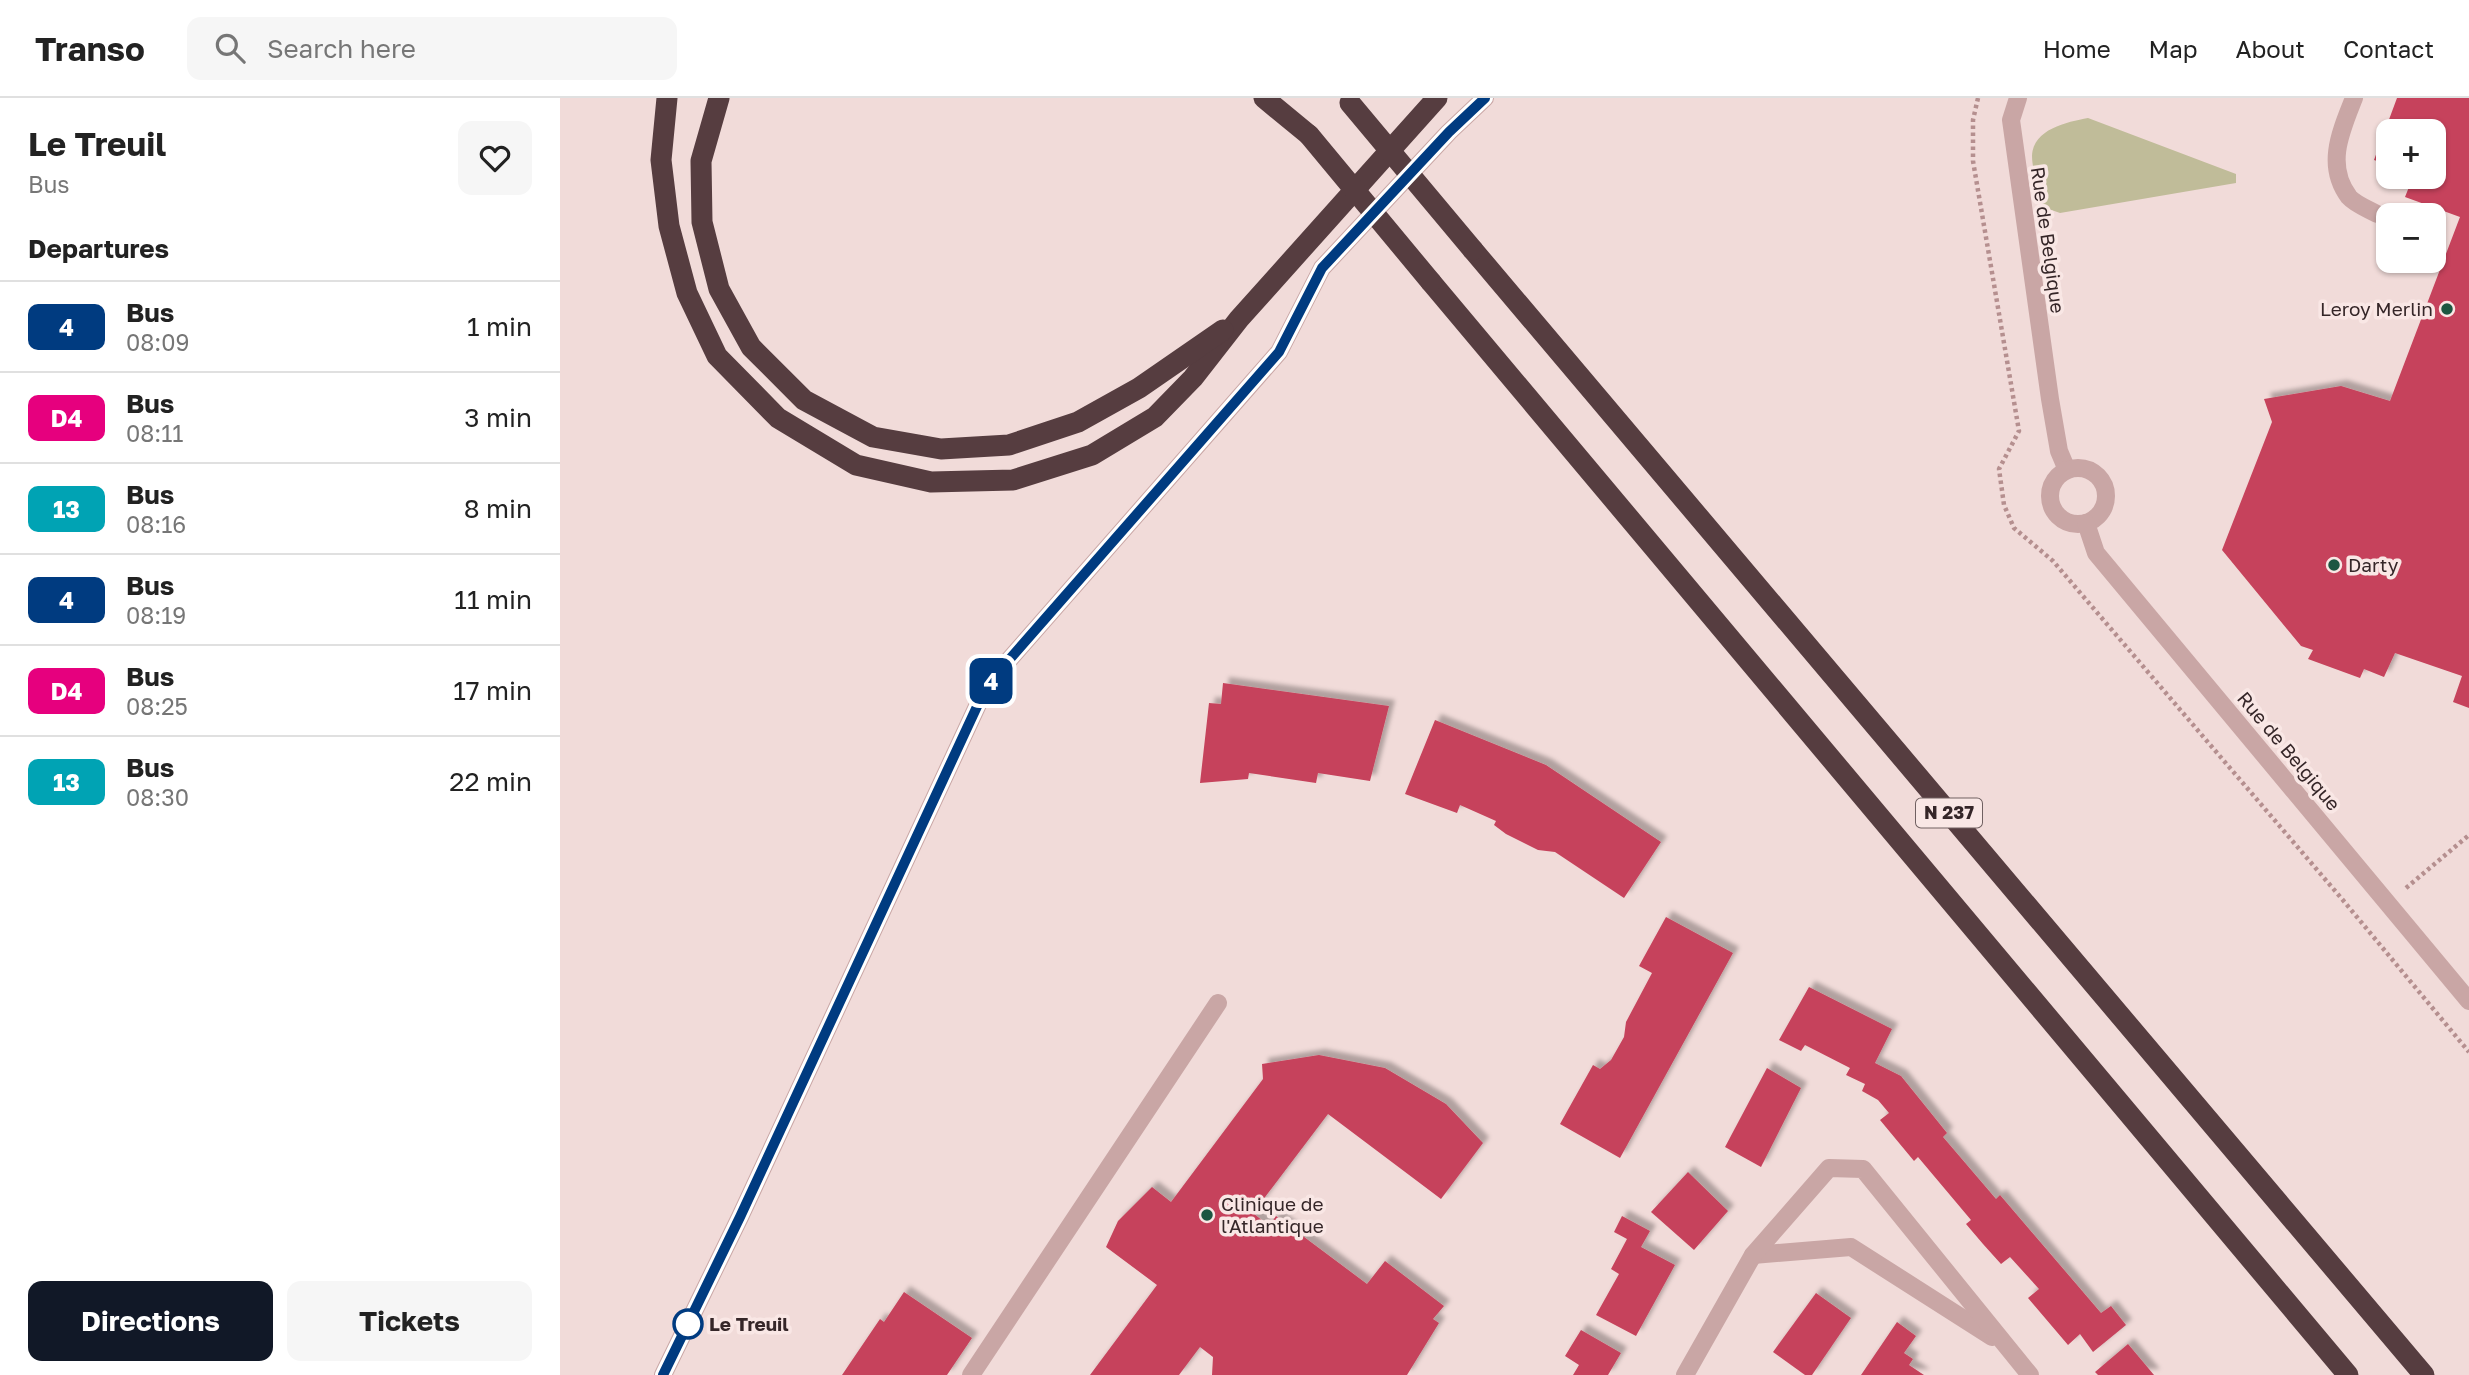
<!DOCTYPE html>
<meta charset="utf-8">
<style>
body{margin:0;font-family:"Golos Text",sans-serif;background:#f6f6f6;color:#222;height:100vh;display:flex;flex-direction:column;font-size:26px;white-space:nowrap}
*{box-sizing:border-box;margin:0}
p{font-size:23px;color:#767676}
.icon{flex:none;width:38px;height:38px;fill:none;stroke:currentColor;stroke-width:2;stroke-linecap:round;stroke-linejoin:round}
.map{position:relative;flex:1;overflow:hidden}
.side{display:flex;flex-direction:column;background:#fff;width:560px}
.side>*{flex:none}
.badge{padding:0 14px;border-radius:10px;font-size:24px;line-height:46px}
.fabs{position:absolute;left:1816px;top:21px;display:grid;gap:14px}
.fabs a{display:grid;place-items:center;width:70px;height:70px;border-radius:14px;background:#fff;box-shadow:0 2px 5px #0004;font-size:35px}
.map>.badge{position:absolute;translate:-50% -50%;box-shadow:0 0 0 4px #fff}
h2{padding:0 28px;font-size:26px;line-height:63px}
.round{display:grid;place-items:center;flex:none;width:74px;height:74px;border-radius:14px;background:#f6f6f6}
.overview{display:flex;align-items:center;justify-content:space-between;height:119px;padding:0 28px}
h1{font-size:33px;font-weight:700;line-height:52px}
.action{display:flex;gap:14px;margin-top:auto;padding:14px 28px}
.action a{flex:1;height:80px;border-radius:14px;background:#111827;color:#fff;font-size:28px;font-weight:700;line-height:80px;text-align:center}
.action a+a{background:#f6f6f6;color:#222}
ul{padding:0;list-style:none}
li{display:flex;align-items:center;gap:21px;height:91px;padding:0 28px;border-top:2px solid #e0e0e0}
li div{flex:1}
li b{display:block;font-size:26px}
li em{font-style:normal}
li .badge{min-width:77px;font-weight:700;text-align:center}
header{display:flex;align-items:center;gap:42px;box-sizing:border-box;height:98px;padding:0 35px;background:#fff;border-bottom:2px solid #e0e0e0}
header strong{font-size:33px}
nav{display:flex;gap:38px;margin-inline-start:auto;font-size:24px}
.search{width:490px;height:63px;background:#f6f6f6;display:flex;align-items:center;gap:18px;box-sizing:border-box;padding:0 24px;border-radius:14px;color:#767676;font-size:26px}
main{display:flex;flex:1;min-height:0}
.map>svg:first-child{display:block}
.green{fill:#c0bc99}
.building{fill:#c6425b;filter:url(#shadow)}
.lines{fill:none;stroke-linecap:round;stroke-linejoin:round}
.path{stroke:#b58f8f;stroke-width:4.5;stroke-dasharray:3.5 3.5;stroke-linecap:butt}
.minor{stroke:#c9a6a5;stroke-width:18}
.highway{stroke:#563d40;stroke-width:21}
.highway-bridge{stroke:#563d40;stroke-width:21}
.line-casing{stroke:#fff;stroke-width:16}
.line{stroke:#003b80;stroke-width:10}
.poi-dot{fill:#1c5641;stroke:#f9e7e5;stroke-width:2.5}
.stop-dot{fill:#fff;stroke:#003b80;stroke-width:3.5}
.labels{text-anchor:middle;stroke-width:7;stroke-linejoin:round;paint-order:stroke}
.shield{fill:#f9e7e5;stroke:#706061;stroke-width:2}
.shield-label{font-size:18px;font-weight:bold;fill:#352628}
.street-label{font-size:19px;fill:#352628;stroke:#f9e7e5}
.poi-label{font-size:19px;fill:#352628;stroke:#f9e7e5;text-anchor:start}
.stop-label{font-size:19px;font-weight:bold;fill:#352628;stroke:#f9e7e5;text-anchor:start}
</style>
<header>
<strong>Transo</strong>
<div class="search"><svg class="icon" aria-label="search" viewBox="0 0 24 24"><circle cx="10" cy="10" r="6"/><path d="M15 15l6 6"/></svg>Search here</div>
<nav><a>Home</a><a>Map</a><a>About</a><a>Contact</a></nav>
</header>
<main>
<section class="side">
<div class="overview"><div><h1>Le Treuil</h1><p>Bus</p></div><a class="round"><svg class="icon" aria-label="heart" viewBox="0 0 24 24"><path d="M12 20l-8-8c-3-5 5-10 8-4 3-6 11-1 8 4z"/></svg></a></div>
<h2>Departures</h2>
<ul>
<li><span class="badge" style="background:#003b80;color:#fff">4</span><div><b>Bus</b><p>08:09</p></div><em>1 min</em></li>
<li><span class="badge" style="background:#e6007e;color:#fff">D4</span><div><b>Bus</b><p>08:11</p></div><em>3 min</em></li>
<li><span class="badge" style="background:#00a3b4;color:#fff">13</span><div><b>Bus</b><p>08:16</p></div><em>8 min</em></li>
<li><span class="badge" style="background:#003b80;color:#fff">4</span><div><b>Bus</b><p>08:19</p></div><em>11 min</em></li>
<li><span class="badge" style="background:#e6007e;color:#fff">D4</span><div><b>Bus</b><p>08:25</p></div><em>17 min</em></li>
<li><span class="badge" style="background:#00a3b4;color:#fff">13</span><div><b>Bus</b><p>08:30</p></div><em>22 min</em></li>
</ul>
<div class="action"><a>Directions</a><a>Tickets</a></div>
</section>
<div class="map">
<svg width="1909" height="1277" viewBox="0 0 1909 1277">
<defs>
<filter id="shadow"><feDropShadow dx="6" dy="-6" stdDeviation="2" flood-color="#0004"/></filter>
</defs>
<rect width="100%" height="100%" fill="#f1dbd9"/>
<path class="green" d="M 1528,20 L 1676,76 L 1676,85 L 1500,115 L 1483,109 C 1480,95 1472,72 1472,58 C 1473,31 1507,24 1528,20 Z"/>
<g class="building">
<polygon points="1837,0 1909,0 1909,610 1893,604 1902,578 1835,555 1824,579 1804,571 1800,580 1748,561 1753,552 1741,548 1662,452 1712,324 1704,301 1781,288 1830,303 1900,119 1845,99 1853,79 1874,79 1874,33 1829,33 1829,67 1814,62"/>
<polygon points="663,585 829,608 810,683 758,675 756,685 689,675 688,681 640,685 649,605 661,606"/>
<polygon points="875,622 986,667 1101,744 1064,800 995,754 978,752 946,736 934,727 936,723 900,707 897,715 845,696"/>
<polygon points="1106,819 1173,855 1060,1060 1000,1026 1033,967 1040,971 1051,962 1064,939 1066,924 1092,875 1079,868"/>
<polygon points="1249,889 1332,931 1315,965 1341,978 1387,1035 1383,1039 1436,1101 1440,1097 1541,1215 1551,1208 1566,1227 1533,1254 1520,1236 1508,1247 1468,1200 1479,1191 1450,1159 1441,1166 1423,1146 1406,1126 1411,1122 1358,1059 1354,1063 1320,1022 1329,1015 1318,1002 1302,993 1305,986 1286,977 1290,970 1245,947 1241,953 1219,942"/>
<polygon points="759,957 825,970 886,1006 923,1045 881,1101 768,1016 693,1115 709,1128 716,1118 807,1186 825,1163 884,1208 873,1221 879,1225 847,1277 652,1277 653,1259 640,1249 619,1277 530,1277 597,1187 546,1149 558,1123 592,1089 611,1104 703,981 702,966"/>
<polygon points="1207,970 1241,990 1201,1069 1165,1049"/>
<polygon points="1128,1074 1168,1113 1134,1152 1091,1114"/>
<polygon points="1062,1118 1090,1133 1081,1149 1115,1167 1076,1238 1036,1217 1059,1176 1051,1171 1067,1141 1054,1134"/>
<polygon points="344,1194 412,1240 387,1277 282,1277 320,1221 324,1224"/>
<polygon points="1256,1195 1291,1220 1252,1277 1245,1277 1213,1254"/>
<polygon points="1337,1224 1356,1238 1344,1255 1353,1261 1349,1267 1364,1277 1301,1277"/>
<polygon points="1021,1232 1061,1255 1048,1277 1013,1277 1019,1267 1005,1258"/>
<polygon points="1568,1246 1594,1277 1538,1277 1535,1274"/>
</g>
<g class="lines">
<g class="path">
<polyline points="1418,0 1413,22 1413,63 1459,333 1439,371 1444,407 1454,430 1493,463 1782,801 1909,954"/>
<polyline points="1846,790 1909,737"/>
</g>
<g class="minor">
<polyline points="1458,0 1451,22 1490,301 1499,353 1507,372"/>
<path d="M 1794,0 C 1781,33 1765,67 1789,99 C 1795,106 1808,111 1817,116"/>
<circle cx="1518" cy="398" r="28"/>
<polyline points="1526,425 1536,455 1909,903"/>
<polyline points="1193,1157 1291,1149 1432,1239"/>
<polyline points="103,1277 180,1119 427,587 719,254 762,170 889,34 925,0"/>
<polyline points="411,1277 658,905"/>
<polyline points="1125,1277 1193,1157 1269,1070 1303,1071 1470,1277"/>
</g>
<g class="highway">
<polyline points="107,0 101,62 109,128 127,195 157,258 218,320 296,367 371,384 453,382 532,357 595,319 633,280 679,221 877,0"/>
<polyline points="159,0 141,63 142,124 159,191 191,249 244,302 313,339 381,351 449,347 518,324 579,290 663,232"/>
<polyline points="704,0 749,37"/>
<polyline points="913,152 1864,1277"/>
<polyline points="871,184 1788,1277"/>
</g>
<g class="highway-bridge">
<polyline points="790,5 913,152"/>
<polyline points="749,37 871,184"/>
</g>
</g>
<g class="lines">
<defs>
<polyline id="line" points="103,1277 180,1119 427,587 719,254 762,170 889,34 925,0"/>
</defs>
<use href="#line" class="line-casing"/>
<use href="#line" class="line"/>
</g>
<g class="poi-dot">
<circle cx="1887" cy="211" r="7"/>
<circle cx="1774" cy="467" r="7"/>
<circle cx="647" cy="1117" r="7"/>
</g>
<circle class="stop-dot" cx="128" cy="1226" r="14"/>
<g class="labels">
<rect class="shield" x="1356" y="700.5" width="66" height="29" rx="5"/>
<g class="shield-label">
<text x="1389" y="721">N 237</text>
</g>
<g class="street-label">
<text transform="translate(1488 142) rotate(82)" y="7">Rue de Belgique</text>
<text transform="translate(1729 653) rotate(50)" y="7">Rue de Belgique</text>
</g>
<g class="poi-label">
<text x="1873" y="218" text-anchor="end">Leroy Merlin</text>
<text x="1788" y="474">Darty</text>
<text x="661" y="1113">Clinique de<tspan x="661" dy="22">l'Atlantique</tspan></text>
</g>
<g class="stop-label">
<text x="149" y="1233">Le Treuil</text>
</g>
</g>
</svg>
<div class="fabs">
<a>+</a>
<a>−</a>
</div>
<b class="badge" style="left:431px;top:583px;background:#003b80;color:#fff">4</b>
</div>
</main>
